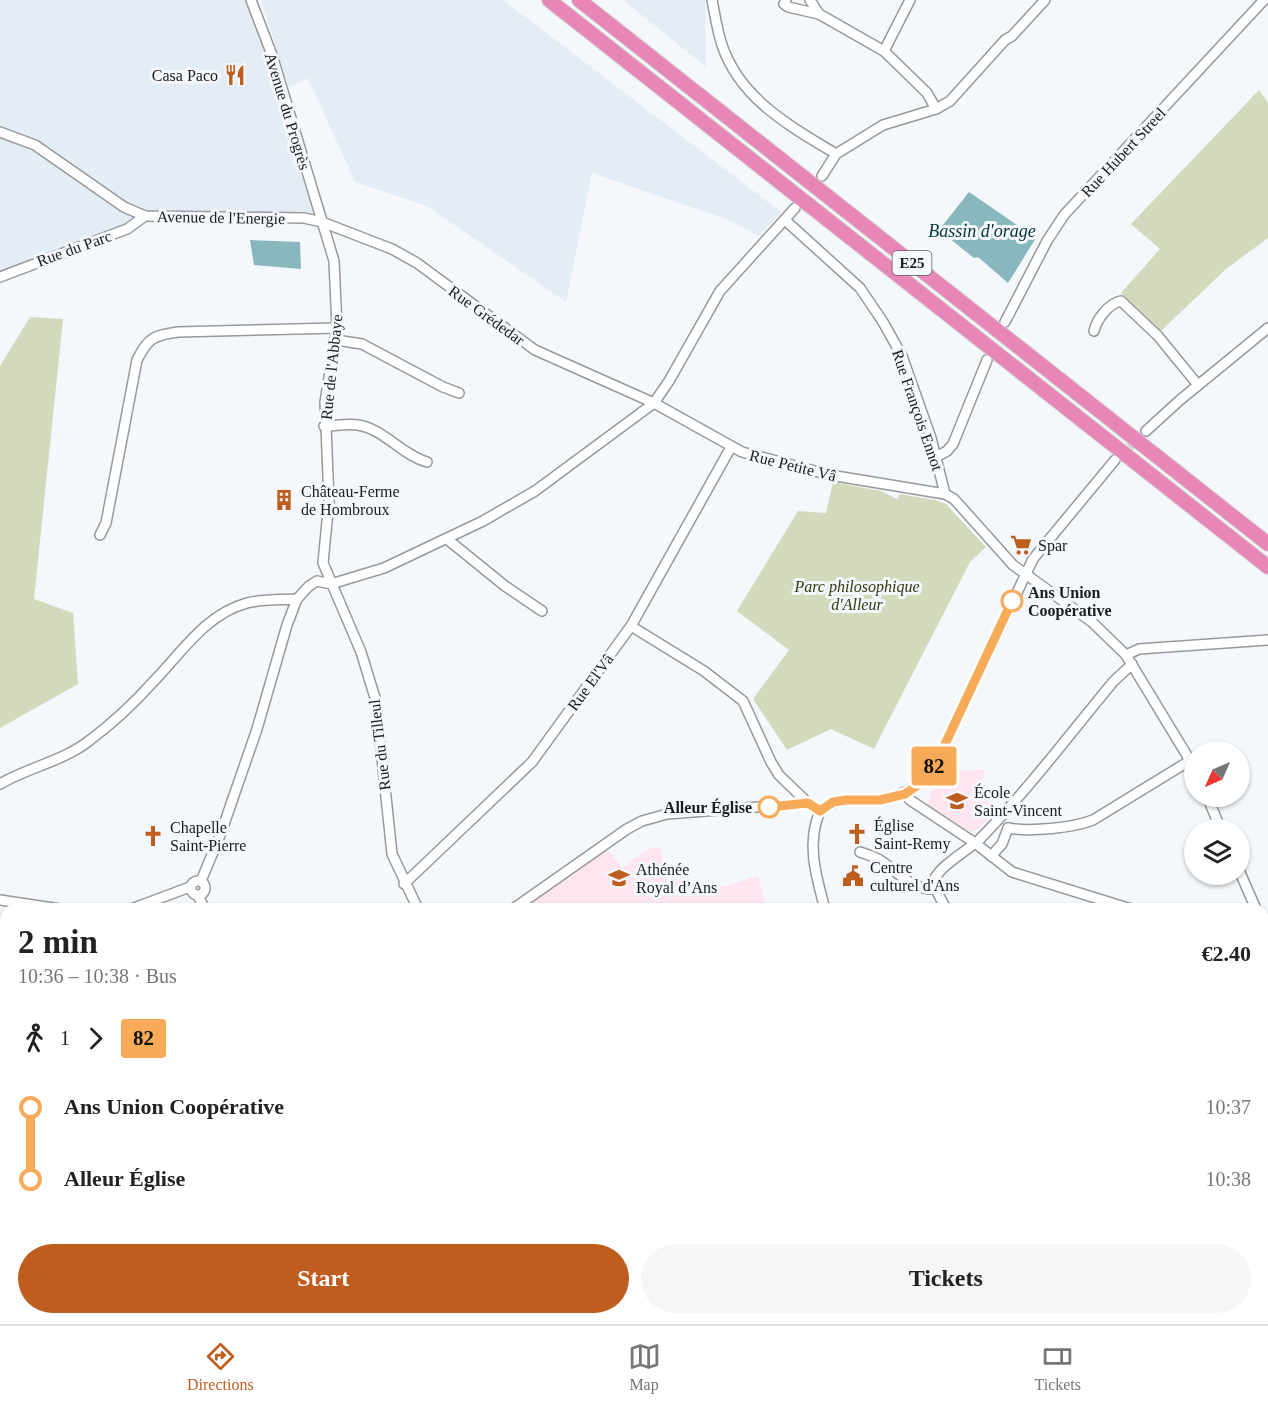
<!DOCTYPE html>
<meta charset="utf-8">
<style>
body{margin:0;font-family:"Times New Roman",serif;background:#f6f6f6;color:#222;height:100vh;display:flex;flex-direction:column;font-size:22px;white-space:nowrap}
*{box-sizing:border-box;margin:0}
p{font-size:20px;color:#767676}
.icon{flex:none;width:33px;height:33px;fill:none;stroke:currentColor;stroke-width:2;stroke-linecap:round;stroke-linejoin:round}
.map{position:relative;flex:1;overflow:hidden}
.drawer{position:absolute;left:0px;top:903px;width:1269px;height:422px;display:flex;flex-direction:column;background:#fff;border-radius:18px 18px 0 0;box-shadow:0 2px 4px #0004}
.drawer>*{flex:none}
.badge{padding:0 12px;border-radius:4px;font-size:21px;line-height:39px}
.needle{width:39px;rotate:225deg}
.controls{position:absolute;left:1184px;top:741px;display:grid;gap:12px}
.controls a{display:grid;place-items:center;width:66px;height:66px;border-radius:50%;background:#fff;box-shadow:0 2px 4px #0004;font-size:30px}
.map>.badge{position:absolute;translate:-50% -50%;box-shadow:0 0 0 3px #fff}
.legs{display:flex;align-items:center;gap:9px;height:66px;padding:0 18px;font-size:20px}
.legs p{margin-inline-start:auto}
.overview{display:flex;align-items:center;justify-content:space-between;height:102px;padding:0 18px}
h1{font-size:33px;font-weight:700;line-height:45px}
.action{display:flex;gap:12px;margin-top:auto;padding:12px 18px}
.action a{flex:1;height:69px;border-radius:36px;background:#be5d1e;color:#fff;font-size:24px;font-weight:700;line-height:69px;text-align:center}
.action a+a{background:#f6f6f6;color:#222}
ul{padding:0 18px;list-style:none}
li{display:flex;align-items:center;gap:21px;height:72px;font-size:22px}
li i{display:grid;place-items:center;width:9px;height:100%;margin:0 8px;background:currentColor}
li i::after{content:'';width:15px;height:15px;margin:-8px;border:4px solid;border-radius:50%;background:#fff}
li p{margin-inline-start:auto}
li:first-child i{background:linear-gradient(#0000 50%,currentColor 0)}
li:last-child i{background:linear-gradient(currentColor 50%,#0000 0)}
.dock{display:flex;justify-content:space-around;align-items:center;height:84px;border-top:2px solid #e0e0e0;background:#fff;font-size:16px;color:#767676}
.dock a{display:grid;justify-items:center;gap:3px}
.dock .selected{color:#be5d1e}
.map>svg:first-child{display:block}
.built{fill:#e4edf6}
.education{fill:#ffe5ef}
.green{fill:#d3dabc}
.water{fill:#88b7be}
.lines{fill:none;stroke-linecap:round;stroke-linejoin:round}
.minor-tunnel{stroke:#d3d6da;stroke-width:9;stroke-dasharray:9 4.5;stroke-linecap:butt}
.minor-casing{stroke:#97999c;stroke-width:12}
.highway-casing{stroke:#d1d2d2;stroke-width:16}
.minor{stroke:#fff;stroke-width:9}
.highway{stroke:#e886b8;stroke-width:14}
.line-1-casing{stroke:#fff;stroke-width:14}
.line-1{stroke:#f7ab59;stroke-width:9}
.stop-1-dot{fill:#fff;stroke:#f7ab59;stroke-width:3}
.labels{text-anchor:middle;stroke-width:6;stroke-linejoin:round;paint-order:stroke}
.shield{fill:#f4f7fb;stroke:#5c5e60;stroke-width:1.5}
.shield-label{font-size:15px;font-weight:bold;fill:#1b1c1d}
.poi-label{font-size:16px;fill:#1b1c1d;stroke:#f4f7fb;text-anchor:start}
.street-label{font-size:16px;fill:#1b1c1d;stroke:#f4f7fb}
.park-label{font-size:16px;font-style:italic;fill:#33390e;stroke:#f4f7fb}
.stop-label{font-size:16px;font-weight:bold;fill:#1b1c1d;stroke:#f4f7fb;text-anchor:start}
.water-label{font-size:18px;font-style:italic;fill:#043339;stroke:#f4f7fb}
</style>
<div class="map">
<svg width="1268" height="1324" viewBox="0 0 1268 1324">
<rect width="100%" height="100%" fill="#f4f7fb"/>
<g class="built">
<polygon points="0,0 249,0 278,75 318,218 166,213 95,236 0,272"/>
<polygon points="261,0 503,0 781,212 759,236 726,219 592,173 566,302 427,206 355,182 308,78 289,88"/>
<polygon points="623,0 705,0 706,67"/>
</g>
<g class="education">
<polygon points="939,769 973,771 984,769 981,797 997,810 977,830 971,832 927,805 935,781 938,781"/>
<polygon points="661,847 663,876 683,881 688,897 758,876 767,909 523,909 607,848 622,868 648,849"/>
</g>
<g class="green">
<polygon points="1259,90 1268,103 1268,238 1227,268 1161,331 1121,293 1160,249 1131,224"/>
<polygon points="30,317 63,319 34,599 73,613 78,684 0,728 0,366"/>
<polygon points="833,482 881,491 897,499 900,494 935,500 946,504 986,547 970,562 874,749 831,729 787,750 753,699 789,650 737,611 798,511 826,513"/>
<polygon points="499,1319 615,1318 617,1324 498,1324"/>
</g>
<g class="water">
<polygon points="969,192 1036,238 1008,283 978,257 974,258 939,230"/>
<polygon points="250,240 300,242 301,269 254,265"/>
<polygon points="472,1319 472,1320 447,1324 422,1324 422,1319"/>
</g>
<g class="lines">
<polyline class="minor-tunnel" points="1119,456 1146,431"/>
<defs>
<g id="minor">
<polyline points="251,0 272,55 334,261 337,328 325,402 329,501 323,563 361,652 376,701 392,854 418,909"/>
<path d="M 712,0 C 715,15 717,30 722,45 C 740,99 790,126 836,154"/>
<polyline points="786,0 784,4 788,7 819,14 884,51 927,93 936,109"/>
<polyline points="810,0 819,14"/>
<polyline points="884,51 910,0"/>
<polyline points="0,132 35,145 124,207 145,216 304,218 322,222 392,249 417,263 535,350 654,403 742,452 830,475 945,494 954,499 1013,565 1092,622 1126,655 1194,767"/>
<polyline points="822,176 836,154 883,125 936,109 950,101 1005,40 1012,36 1045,0"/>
<polyline points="785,220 860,288 883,322 902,356 931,438 945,494"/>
<polyline points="0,277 127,229 145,216"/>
<polyline points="1005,322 1047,241 1064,215 1264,0"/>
<path d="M 1094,331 C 1097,319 1108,304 1121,301 L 1158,336 L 1198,385"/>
<polyline points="336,340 362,344 443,387 459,393"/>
<path d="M 324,426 C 335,426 348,423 358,425 C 384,429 402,455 427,462"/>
<polyline points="1146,431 1180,400 1268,328"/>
<polyline points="936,457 947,451 953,444 987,360"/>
<path d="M 100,535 L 106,523 L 137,360 C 148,338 154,335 178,332 L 337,328"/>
<polyline points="447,539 505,586 542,611"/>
<polyline points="331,584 384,568 483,521 535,491 654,403 669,381 720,291 795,208"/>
<path d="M 631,626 L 704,671 L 743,701 L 771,762 L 779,775 L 808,803 L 820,811 C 838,798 844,801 864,801 C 901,800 921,788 939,757 L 1033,559 L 1115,460"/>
<polyline points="1126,655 1139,649 1268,640"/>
<path d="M 0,784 C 29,767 64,761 90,740 C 113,723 135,702 154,681 C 182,652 206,614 247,603 C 262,599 281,600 297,599"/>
<polyline points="905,794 910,800 975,843 1012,872 1131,909"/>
<polyline points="1207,796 1221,830"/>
<path d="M 820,811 C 806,843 816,876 825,909"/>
<path d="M 1008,828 C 1030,832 1073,828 1093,820 L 1191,760"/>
<path d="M 860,852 C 866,854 872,856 878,859 C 894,868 915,894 935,888"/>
<polyline points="991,856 1002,844 1008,828"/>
<polyline points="1239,870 1256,909"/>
<circle cx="198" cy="888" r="7"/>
<polyline points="201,881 221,833 257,729 287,625 297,599 309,586 317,581 331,584"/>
<polyline points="404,884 532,762 631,626 731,447"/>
<polyline points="198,896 205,909"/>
<polyline points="0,900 60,909"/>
<polyline points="131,909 190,887"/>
<polyline points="513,909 627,829 642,821 667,814 808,803"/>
<path d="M 946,909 L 933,884 C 934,869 968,850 979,840 C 1027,791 1069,735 1113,682 L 1132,664"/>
<polyline points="1263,924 1268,934"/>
<polyline points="1263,1048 1268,1051"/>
<polyline points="1263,1119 1268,1113"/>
<polyline points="365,1318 365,1324"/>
<polyline points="624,1318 626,1324"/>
<polyline points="843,1318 849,1324"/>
<polyline points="1058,1318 1060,1324"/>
<polyline points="1160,1318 1161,1324"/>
<polyline points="483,1324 485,1318"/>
<polyline points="829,1324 830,1318"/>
<polyline points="975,1324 987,1318"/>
</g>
<g id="highway">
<polyline points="549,0 1268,567"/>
<polyline points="579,0 1268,544"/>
</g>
</defs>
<use href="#minor" class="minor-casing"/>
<use href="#highway" class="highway-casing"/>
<use href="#minor" class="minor"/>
<use href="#highway" class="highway"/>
</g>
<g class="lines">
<defs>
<polyline id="line-1" points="769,807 808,803 820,811 833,802 846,800 880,800 905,794 922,782 939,757 1012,601"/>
</defs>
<use href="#line-1" class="line-1-casing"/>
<use href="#line-1" class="line-1"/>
</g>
<defs>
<symbol id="restaurant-bare" viewBox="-9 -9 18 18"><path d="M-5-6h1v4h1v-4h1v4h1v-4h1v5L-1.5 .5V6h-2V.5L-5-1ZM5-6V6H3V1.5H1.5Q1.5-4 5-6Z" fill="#be5d1e" stroke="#f4f7fb" stroke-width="2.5" paint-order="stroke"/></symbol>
<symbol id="building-bare" viewBox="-9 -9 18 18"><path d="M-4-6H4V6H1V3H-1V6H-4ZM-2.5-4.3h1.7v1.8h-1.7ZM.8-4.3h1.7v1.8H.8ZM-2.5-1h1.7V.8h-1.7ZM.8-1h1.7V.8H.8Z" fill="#be5d1e" stroke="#f4f7fb" stroke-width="2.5" paint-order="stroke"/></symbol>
<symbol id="supermarket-bare" viewBox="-9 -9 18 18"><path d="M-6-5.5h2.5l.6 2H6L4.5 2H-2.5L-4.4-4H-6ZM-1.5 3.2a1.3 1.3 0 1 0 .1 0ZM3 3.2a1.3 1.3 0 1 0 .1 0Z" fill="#be5d1e" stroke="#f4f7fb" stroke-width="2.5" paint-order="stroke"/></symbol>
<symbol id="school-bare" viewBox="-9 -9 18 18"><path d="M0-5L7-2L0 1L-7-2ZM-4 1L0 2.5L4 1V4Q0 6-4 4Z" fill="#be5d1e" stroke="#f4f7fb" stroke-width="2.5" paint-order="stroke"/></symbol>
<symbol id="church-bare" viewBox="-9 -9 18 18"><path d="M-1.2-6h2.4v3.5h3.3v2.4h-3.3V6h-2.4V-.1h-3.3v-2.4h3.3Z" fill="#be5d1e" stroke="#f4f7fb" stroke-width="2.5" paint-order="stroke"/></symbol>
<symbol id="civic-bare" viewBox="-9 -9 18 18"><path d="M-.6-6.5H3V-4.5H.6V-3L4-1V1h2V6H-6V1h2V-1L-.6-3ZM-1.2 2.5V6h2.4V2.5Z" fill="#be5d1e" stroke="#f4f7fb" stroke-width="2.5" paint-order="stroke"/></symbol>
</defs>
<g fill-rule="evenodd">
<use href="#restaurant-bare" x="220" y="60" width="30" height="30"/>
<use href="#building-bare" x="269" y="485" width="30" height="30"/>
<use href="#supermarket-bare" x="1006" y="530" width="30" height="30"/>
<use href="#school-bare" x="942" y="786" width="30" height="30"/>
<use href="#church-bare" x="842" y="819" width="30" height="30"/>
<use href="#church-bare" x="138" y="821" width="30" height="30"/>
<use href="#civic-bare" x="838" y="861" width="30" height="30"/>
<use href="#school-bare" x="604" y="863" width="30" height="30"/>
</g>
<g class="stop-1-dot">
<circle cx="1012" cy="601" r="10"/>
<circle cx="769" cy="807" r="10"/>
</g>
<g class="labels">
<rect class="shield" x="892.5" y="251" width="39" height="24" rx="4.5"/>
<g class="shield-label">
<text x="912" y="268">E25</text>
</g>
<g class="poi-label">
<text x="218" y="81" text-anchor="end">Casa Paco</text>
<text x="301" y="497">Château-Ferme<tspan x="301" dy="18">de Hombroux</tspan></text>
<text x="1038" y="551">Spar</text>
<text x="974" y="798">École<tspan x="974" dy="18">Saint-Vincent</tspan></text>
<text x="874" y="831">Église<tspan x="874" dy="18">Saint-Remy</tspan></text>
<text x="170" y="833">Chapelle<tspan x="170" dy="18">Saint-Pierre</tspan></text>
<text x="870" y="873">Centre<tspan x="870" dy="18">culturel d'Ans</tspan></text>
<text x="636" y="875">Athénée<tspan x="636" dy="18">Royal d’Ans</tspan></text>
</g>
<g class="street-label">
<text transform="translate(288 111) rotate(73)" y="6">Avenue du Progrès</text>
<text transform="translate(1123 152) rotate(-47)" y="6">Rue Hubert Streel</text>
<text transform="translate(221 217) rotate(1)" y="6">Avenue de l'Energie</text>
<text transform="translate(74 248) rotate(-20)" y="6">Rue du Parc</text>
<text transform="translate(487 315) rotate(36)" y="6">Rue Grédedar</text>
<text transform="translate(331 367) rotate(-84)" y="6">Rue de l'Abbaye</text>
<text transform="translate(918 410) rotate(71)" y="6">Rue François Ennot</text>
<text transform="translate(793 465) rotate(14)" y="6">Rue Petite Vâ</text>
<text transform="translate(590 682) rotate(-54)" y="6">Rue El'Vâ</text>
<text transform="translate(379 745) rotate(-97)" y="6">Rue du Tilleul</text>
</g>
<g class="park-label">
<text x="857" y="592">Parc philosophique<tspan x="857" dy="18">d'Alleur</tspan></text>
</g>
<g class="stop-label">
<text x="1028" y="598">Ans Union<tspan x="1028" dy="18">Coopérative</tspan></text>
<text x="752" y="813" text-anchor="end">Alleur Église</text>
</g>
<g class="water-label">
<text x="982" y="237">Bassin d'orage</text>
</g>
</g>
</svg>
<div class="controls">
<a><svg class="needle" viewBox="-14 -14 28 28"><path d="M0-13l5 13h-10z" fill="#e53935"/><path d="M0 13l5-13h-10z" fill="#767676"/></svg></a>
<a><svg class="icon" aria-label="layers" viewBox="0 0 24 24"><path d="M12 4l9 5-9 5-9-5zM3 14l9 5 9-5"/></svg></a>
</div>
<b class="badge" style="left:934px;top:766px;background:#f7ab59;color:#111">82</b>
<section class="drawer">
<div class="overview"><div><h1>2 min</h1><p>10:36 – 10:38 · Bus</p></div><b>€2.40</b></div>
<div class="legs"><svg class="icon" aria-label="walk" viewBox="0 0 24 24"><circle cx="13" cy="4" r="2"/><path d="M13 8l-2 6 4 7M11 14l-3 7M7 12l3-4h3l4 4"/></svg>1<svg class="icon" aria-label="forward" viewBox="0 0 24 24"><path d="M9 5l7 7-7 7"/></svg><b class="badge" style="background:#f7ab59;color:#111">82</b></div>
<ul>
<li><i style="color:#f7ab59"></i><b>Ans Union Coopérative</b><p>10:37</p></li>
<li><i style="color:#f7ab59"></i><b>Alleur Église</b><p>10:38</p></li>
</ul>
<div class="action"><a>Start</a><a>Tickets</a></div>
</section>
</div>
<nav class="dock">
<a class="selected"><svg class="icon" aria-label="directions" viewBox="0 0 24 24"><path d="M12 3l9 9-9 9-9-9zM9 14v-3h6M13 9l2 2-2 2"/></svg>Directions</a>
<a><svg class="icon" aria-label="map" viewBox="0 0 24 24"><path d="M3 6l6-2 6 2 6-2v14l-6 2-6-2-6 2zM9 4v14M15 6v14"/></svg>Map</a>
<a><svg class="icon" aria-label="tickets" viewBox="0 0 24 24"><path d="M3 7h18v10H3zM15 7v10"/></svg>Tickets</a>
</nav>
